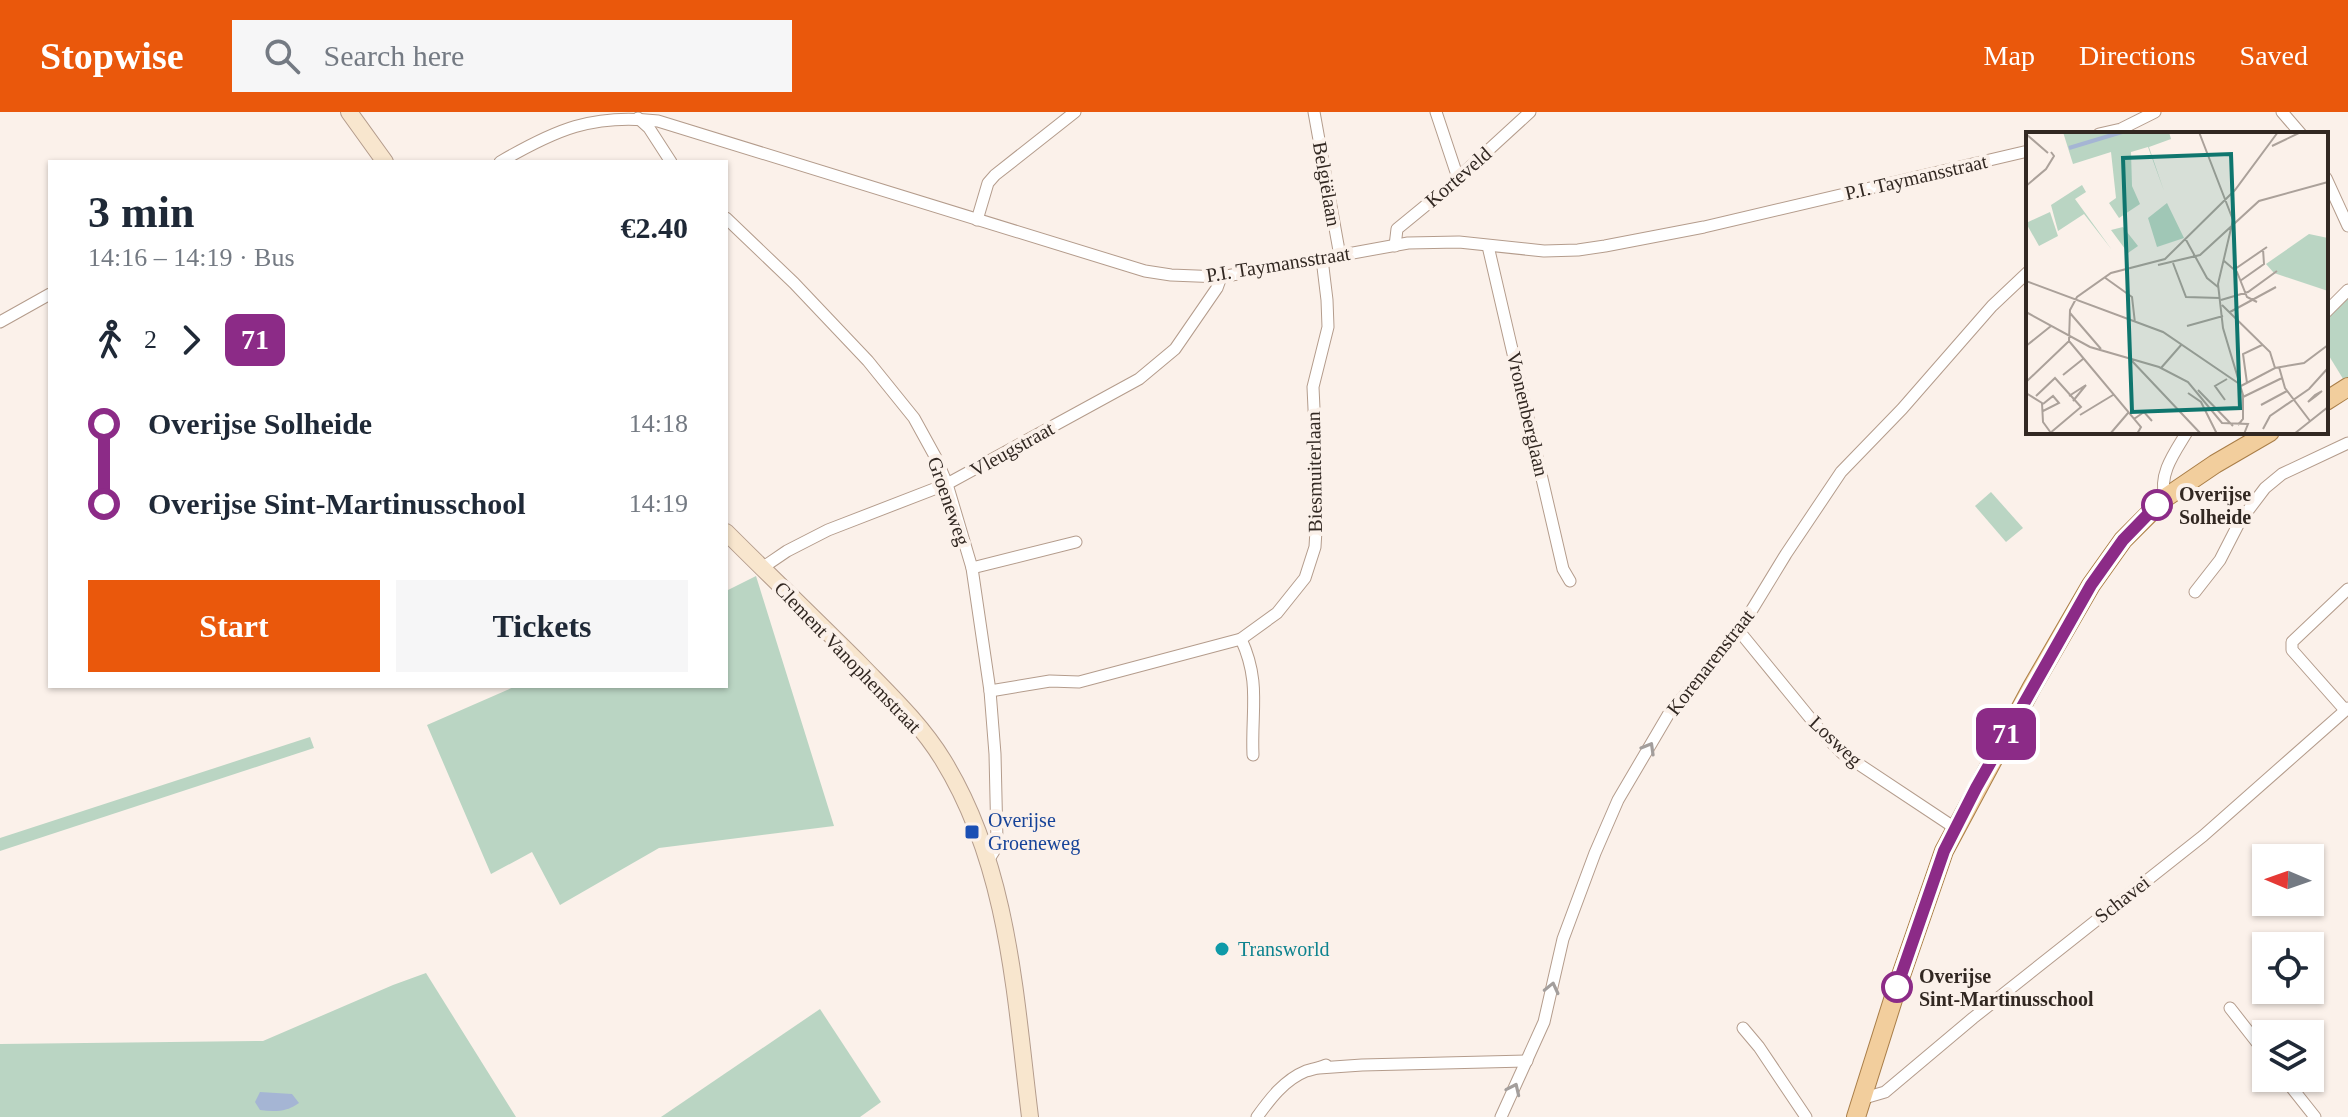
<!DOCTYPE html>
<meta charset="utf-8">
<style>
body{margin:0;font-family:Georgia,serif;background:#f6f6f7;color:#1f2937;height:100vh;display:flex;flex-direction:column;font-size:30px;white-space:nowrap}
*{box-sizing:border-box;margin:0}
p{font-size:26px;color:#747a83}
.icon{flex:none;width:44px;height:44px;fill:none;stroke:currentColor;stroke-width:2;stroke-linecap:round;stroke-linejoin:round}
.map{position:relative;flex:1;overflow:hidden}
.details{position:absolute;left:48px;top:48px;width:680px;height:528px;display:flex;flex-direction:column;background:#fff;border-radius:0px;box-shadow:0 2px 6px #0004}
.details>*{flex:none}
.badge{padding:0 16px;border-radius:12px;font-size:28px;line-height:52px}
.needle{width:52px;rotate:272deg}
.fabs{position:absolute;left:2252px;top:732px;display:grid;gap:16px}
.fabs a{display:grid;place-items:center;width:72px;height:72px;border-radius:0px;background:#fff;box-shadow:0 2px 6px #0004;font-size:40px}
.map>.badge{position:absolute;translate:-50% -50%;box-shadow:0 0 0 4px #fff}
.legs{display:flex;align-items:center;gap:12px;height:88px;padding:0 40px;font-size:26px}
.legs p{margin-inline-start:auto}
.summary{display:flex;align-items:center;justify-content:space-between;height:136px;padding:0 40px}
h1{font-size:44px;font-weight:700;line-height:60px}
.action{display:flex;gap:16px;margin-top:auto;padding:16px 40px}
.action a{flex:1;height:92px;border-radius:0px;background:#ea580c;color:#fff;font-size:32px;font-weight:700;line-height:92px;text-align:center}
.action a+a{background:#f6f6f7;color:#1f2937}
ul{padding:0 40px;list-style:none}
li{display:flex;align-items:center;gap:28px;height:80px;font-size:30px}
li i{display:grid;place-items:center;width:12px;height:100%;margin:0 10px;background:currentColor}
li i::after{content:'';width:20px;height:20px;margin:-10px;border:6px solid;border-radius:50%;background:#fff}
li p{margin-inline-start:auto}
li:first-child i{background:linear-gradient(#0000 50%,currentColor 0)}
li:last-child i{background:linear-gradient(currentColor 50%,#0000 0)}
header{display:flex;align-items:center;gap:48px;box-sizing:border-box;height:112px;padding:0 40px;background:#ea580c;color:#fff}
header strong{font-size:38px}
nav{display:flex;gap:44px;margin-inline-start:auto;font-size:28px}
.search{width:560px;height:72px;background:#f6f6f7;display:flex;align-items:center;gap:20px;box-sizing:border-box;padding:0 28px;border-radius:0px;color:#747a83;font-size:30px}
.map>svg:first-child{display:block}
.green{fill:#bad5c3}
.water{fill:#a5b5d4}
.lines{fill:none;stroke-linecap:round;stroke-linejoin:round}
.street-casing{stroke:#b49c8c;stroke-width:13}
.secondary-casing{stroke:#b49c8c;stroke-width:18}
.primary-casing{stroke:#a97e48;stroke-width:20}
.street{stroke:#fff;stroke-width:11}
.secondary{stroke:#f8e6ce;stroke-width:16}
.primary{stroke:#f2ce9d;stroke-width:18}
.oneway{stroke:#a39e9c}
.line-1-casing{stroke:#fff;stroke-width:18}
.line-1{stroke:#8c2b87;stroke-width:12}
.stop-1-dot{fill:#fff;stroke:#8c2b87;stroke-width:4}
.transit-dot{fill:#1a4fb4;stroke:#fbf1ea;stroke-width:3}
.culture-dot{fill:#0f9aa8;stroke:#fbf1ea;stroke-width:3}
.labels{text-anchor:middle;stroke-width:8;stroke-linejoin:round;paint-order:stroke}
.street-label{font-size:20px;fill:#322822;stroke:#fbf1ea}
.stop-label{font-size:20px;font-weight:bold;fill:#322822;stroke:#fbf1ea;text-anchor:start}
.transit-label{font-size:20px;fill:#164399;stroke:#fbf1ea;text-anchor:start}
.culture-label{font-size:20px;fill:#0d838f;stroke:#fbf1ea;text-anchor:start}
.inset-river{fill:none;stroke:#a5b5d4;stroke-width:4}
.inset-road{fill:none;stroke:#aba19a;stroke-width:2}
.view{fill:#0f766e;fill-opacity:0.15;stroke:#0f766e;stroke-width:4}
.inset-edge{fill:none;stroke:#322822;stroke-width:4}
</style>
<header>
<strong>Stopwise</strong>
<div class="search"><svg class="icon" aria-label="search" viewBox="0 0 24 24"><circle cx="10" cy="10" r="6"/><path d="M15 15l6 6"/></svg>Search here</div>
<nav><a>Map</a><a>Directions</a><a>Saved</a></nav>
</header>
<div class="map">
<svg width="2348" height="1005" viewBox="0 0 2348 1005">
<rect width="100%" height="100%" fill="#fbf1ea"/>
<g class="green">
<polygon points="2348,181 2348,268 2345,270 2326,239 2326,203"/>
<polygon points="1991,380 2023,416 2006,430 1975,394"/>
<polygon points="756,464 834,714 659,736 560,793 532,740 491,762 427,613 516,574 726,574 726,479"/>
<polygon points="310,625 314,636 0,739 0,726"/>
<polygon points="426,861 516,1005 0,1005 0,932 263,929 393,873"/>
<polygon points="820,897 881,990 860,1005 661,1005"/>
</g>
<path class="water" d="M 260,980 L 292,982 L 299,991 C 287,1000 274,1000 260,998 L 255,990 Z"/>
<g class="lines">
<defs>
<g id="street">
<polyline points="1314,0 1340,144"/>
<polyline points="1436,0 1458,66"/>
<polyline points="2282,0 2301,22"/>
<polyline points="638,6 649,16 671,50"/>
<polyline points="2099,22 2121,17 2155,0"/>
<path d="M 500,50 C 555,18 593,1 658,9 L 1145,159 L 1171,163 L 1221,165 L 1408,131 L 1459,130 L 1544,139 L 1578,138 L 1605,134 L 1704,115 L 2028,39"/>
<polyline points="2326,66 2348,114"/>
<polyline points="726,106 794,171 868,249 914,306 936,346 947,372 972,456 990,579 995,642 997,729 994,739 989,747"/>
<polyline points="977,108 988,71 995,63 1075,0"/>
<polyline points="1395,134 1397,117 1447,76 1530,0"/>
<polyline points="1488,134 1563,457 1570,469"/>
<polyline points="2326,200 2348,178"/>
<polyline points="0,210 50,182"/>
<path d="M 2165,386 C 2158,362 2175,340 2187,320"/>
<polyline points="762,456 787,439 828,418 947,372 1139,267 1175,237 1217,176 1221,165"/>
<polyline points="972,456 1076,430"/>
<polyline points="2195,480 2220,448 2240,409 2265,376 2282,362 2348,331"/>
<polyline points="1739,519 1824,623 1842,641 1955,716"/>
<path d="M 1241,527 C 1261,570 1251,599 1253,643"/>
<polyline points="990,579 1050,569 1079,570 1241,527 1277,501 1305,466 1315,435 1318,384 1313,275 1328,215 1327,188 1322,147"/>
<polyline points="2345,598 2292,538 2292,530 2348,477"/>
<polyline points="2230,896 2266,942"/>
<polyline points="1743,916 1759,935 1806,1005"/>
<polyline points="1319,956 1362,953 1527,949"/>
<polyline points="2284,966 2315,1005"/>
<polyline points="1861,987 1885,980 1973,906 2203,724 2348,596"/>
<path d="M 1257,1005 C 1270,987 1284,968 1306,959 C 1313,957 1319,956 1326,953"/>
<polyline points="1501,1005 1544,910 1563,827 1595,741 1618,688 1668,603 1739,519 1786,442 1841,360 1902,297 1992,194 2028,160"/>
</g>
<g id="secondary">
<polyline points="349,0 385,50"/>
<path d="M 726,420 C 770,464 816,508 860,552 C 889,582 921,612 943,648 C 1009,755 1015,884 1030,1005"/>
</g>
<g id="primary">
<polyline points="2326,289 2348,275"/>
<polyline points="1856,1005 1897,875 1944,739 2032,575 2091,473 2123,428 2165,386 2215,352 2270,320"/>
</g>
</defs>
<use href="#street" class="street-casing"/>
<use href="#secondary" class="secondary-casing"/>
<use href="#primary" class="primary-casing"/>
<use href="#street" class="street"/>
<use href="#secondary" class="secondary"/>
<use href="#primary" class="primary"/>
</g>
<defs><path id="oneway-chevron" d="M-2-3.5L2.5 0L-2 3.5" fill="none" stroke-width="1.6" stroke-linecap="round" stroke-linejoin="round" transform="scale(2)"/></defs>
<g class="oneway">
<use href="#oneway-chevron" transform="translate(1649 636) rotate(-60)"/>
<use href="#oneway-chevron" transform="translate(1552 876) rotate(-77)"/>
<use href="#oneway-chevron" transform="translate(1514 977) rotate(-65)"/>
</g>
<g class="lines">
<defs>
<polyline id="line-1" points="1897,875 1944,739 1976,676 2091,473 2123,428 2157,393"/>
</defs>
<use href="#line-1" class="line-1-casing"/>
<use href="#line-1" class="line-1"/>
</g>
<g class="stop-1-dot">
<circle cx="2157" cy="393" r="14"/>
<circle cx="1897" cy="875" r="14"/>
</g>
<rect class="transit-dot" x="964" y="712" width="16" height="16" rx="4"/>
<circle class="culture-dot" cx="1222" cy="837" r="8"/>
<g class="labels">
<g class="street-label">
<text transform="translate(1458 65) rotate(-41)" y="7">Korteveld</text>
<text transform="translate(1916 65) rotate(-13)" y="7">P.I. Taymansstraat</text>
<text transform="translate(1327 72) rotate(80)" y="7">Belgiëlaan</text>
<text transform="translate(1278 152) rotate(-9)" y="7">P.I. Taymansstraat</text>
<text transform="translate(1528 302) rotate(77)" y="7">Vronenberglaan</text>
<text transform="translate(1012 337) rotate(-29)" y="7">Vleugstraat</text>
<text transform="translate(1314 360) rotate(-91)" y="7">Biesmuiterlaan</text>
<text transform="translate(949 389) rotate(71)" y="7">Groeneweg</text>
<text transform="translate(848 545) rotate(46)" y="7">Clement Vanophemstraat</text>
<text transform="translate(1710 550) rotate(-52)" y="7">Korenarenstraat</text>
<text transform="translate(1836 629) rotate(43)" y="7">Losweg</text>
<text transform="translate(2122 787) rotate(-38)" y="7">Schavei</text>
</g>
<g class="stop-label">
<text x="2179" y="389">Overijse<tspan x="2179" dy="23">Solheide</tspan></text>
<text x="1919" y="871">Overijse<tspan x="1919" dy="23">Sint-Martinusschool</tspan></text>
</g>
<g class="transit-label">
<text x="988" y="715">Overijse<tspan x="988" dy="23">Groeneweg</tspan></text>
</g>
<g class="culture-label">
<text x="1238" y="844">Transworld</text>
</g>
</g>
<g transform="translate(2026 20)">
<rect width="302" height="302" fill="#fbf1ea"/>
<path d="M 37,0 L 175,0 L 143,0 L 145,7 L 123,15 L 138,59 L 122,15 L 105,20 L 106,54 L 114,72 L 93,86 L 83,71 L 90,66 L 85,20 L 47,32 ZM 56,53 L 60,60 L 49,67 L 86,118 L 58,82 L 32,99 L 25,73 ZM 141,71 L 158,106 L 131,115 L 122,86 ZM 24,80 L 32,104 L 13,114 L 0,91 ZM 97,95 L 112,114 L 102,121 L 85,98 ZM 283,102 L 302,106 L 302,159 L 248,141 L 240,132 Z" fill="#bad5c3"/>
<path class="inset-river" d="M 43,16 L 96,0"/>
<path class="inset-road" d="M 173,0 L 207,88 L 192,152 L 197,196 L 217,263 L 217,287 L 212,293M 0,2 L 22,21M 246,14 L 275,0M 0,54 L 20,37 L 28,24 L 25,20M 159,106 L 181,146 L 192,155M 197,128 L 211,140 L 221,165 L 231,170M 147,131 L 160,165 L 194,166M 132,133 L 174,123 L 233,69 L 302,50M 209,137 L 241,115M 78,145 L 106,165 L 109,191M 0,149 L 137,200 L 212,251M 214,149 L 238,132 L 237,117M 195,168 L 222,160 L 251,139M 196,173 L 244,220 L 249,236M 0,180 L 64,215 L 133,235 L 162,250 L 196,291 L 222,292 L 218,302M 204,180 L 250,155M 44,181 L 75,217M 161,194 L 197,184M 43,209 L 115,295 L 111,302M 0,214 L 25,194M 106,229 L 175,302M 253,235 L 259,256 L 284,289M 135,236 L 156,212M 37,243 L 57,227M 0,250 L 43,209 L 44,178 L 51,165 L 85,141 L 139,127 L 209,58 L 252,0M 221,251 L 217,222 L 236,213M 213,255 L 249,236 L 278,231 L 302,213M 172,258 L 207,294M 296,259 L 290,264 L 282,270 L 289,263 ZM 0,261 L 16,271 L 17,290 L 25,301M 162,261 L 175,270 L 191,302M 10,264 L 29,246 L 55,275 L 23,302M 43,264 L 60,253 L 47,269M 217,265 L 256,246M 199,268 L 189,254 L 201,247M 235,273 L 261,259M 17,279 L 33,271 L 27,264 L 17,272M 54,283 L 87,263M 108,287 L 118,280 L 126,289M 237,297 L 244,284 L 283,257 L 302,236M 84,302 L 102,281M 268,302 L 302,275"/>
<path class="view" d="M 205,22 L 214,276 L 106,280 L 97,26 Z"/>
<rect width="302" height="302" class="inset-edge"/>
</g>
</svg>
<div class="fabs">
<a><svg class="needle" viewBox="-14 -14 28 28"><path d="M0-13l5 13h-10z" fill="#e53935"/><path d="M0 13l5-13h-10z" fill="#747a83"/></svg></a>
<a><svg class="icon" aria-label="locate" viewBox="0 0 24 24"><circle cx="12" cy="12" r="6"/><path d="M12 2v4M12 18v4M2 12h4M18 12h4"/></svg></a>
<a><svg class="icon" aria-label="layers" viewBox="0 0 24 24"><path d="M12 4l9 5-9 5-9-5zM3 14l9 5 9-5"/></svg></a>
</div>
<b class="badge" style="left:2006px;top:622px;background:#8c2b87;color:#fff">71</b>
<section class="details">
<div class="summary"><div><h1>3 min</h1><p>14:16 – 14:19 · Bus</p></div><b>€2.40</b></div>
<div class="legs"><svg class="icon" aria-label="walk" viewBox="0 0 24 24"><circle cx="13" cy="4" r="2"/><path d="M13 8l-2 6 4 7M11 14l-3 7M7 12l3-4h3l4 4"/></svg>2<svg class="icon" aria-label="forward" viewBox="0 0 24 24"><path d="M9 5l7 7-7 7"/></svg><b class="badge" style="background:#8c2b87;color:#fff">71</b></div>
<ul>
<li><i style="color:#8c2b87"></i><b>Overijse Solheide</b><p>14:18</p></li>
<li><i style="color:#8c2b87"></i><b>Overijse Sint-Martinusschool</b><p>14:19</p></li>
</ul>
<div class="action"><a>Start</a><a>Tickets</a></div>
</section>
</div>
